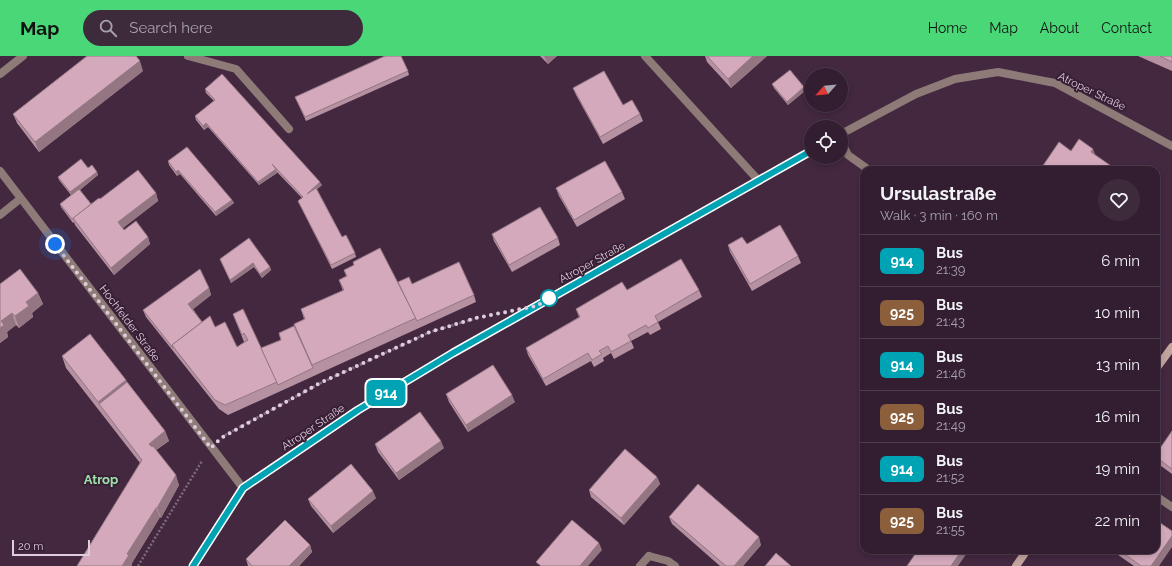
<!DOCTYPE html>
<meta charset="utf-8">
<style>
body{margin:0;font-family:Raleway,sans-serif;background:#3d2b3c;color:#f1f3f6;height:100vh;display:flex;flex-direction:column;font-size:15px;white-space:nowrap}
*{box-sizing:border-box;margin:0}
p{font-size:13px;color:#a8a2ab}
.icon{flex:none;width:22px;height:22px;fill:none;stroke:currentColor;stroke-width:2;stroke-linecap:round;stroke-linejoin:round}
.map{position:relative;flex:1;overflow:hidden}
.side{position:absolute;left:860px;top:110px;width:300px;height:388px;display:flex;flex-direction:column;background:#321e30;border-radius:12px;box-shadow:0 2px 6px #0003,0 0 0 1px #4d3c4c}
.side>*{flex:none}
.badge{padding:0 8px;border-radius:6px;font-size:14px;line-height:26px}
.needle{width:26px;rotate:243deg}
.tools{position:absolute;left:804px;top:12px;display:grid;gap:8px}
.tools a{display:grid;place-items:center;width:44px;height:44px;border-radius:50%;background:#321e30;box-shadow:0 2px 6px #0003,0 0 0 1px #4d3c4c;font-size:20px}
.scale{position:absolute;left:12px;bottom:10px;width:78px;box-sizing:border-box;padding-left:4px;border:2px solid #decddb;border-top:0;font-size:11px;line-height:14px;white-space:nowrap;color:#decddb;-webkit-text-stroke:3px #381f35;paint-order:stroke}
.you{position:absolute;width:20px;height:20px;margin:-10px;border:3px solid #fff;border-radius:50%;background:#1a73e8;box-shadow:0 0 0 6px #1a73e833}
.map>.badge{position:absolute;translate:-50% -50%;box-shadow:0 0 0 2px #fff}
.round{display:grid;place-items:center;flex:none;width:42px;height:42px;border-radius:21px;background:#3d2b3c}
.headline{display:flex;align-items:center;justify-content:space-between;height:68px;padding:0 20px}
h1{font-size:19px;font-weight:700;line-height:30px}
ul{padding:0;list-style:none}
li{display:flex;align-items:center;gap:12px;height:52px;padding:0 20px;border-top:1px solid #4d3c4c}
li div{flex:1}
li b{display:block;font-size:15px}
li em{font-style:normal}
li .badge{min-width:44px;font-weight:700;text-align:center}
header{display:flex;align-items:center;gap:24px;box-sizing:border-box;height:56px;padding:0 20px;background:#4ad778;color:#111}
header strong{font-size:19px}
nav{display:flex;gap:22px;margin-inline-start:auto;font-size:14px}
.search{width:280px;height:36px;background:#3d2b3c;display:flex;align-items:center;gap:10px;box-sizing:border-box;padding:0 14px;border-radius:22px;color:#a8a2ab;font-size:15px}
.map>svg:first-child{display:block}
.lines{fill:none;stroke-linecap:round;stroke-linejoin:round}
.path{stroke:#816a7e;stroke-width:2.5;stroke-dasharray:2 2;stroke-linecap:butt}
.lane{stroke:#8e7b77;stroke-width:8}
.street{stroke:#8e7b77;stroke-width:8}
.secondary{stroke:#c2a39e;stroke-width:8}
.wall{fill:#b591a1}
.shaded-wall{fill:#947683}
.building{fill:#d3a9bb;stroke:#947683}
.line-casing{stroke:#fff;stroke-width:9}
.line{stroke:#00a3b4;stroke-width:6}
.walk{stroke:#decddb;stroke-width:4;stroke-dasharray:0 7.2}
.stop-dot{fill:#fff;stroke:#00a3b4;stroke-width:2}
.labels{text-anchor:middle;stroke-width:4;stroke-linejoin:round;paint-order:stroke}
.street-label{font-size:11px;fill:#decddb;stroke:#381f35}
.quarter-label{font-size:13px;font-weight:bold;fill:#9ee1ad;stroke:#381f35}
</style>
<header>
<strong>Map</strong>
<div class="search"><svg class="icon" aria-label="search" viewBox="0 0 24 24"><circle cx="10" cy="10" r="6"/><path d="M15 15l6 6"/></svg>Search here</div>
<nav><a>Home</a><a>Map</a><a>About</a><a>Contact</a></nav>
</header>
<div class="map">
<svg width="1172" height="510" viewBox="0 0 1172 510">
<rect width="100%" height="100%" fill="#432840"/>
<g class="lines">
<g class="path">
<polyline points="225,379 321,327 430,276 477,262"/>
<polyline points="138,510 202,405"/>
</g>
<g class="lane">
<polyline points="188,0 236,13 289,73"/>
<polyline points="649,500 668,505 675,510"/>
</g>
<g class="street">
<polyline points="645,0 759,125"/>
<polyline points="0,18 23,0"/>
<polyline points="841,78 916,38 955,23 998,16 1055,27 1172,90"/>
<polyline points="841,85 848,99 869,114"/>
<polyline points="0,115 243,432"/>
<polyline points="0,159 20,143"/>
<polyline points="1156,440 1172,451"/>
<polyline points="193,510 243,432 358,354 453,297 811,95"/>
<polyline points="640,510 649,500"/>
</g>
<g class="secondary">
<polyline points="1156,313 1172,291"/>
<polyline points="1016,510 1027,494"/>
</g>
</g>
<g class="wall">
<polygon points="540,0 557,0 548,8"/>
<polygon points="705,0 767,0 731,32 707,6"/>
<polygon points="1138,0 1172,0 1172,15"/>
<polygon points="143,15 39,96 17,67 13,58"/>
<polygon points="408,15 409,19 306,65 295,41"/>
<polygon points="772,28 804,31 806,34 788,49 774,32"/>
<polygon points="573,32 623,49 640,58 643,65 603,88 576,39"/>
<polygon points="205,33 322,129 317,133 342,181 355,197 356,201 332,213 298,145 302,142 276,115 277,117 259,129 208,71 204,74 196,64 195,60 214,45 206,37"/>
<polygon points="168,105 232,144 234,147 216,160 180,118 177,120 169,109"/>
<polygon points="88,112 97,116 98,119 80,134 91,148 100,143 156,137 158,145 123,172 124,174 148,181 150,188 114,219 75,169 74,166 73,167 61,151 60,148 71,139 59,124 58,121"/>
<polygon points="556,132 622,136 625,143 577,171 559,140"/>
<polygon points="492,178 558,182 560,189 512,216 494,185"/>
<polygon points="864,178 864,190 861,182"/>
<polygon points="747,188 798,200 801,207 752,235 730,196 728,189"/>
<polygon points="220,203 270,211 271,214 262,222 254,211 231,227"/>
<polygon points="344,214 398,226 412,228 474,239 476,246 228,359 219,353 146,261 143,254 209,232 211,239 193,253 202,266 215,271 237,291 244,286 233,258 261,292 281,284 279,277 294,270 304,263 301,253 343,235 339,224 346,220"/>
<polygon points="0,228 38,237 43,248 32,257 33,261 19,272 16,269 7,276 8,281 0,287"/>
<polygon points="627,234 699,234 702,241 658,266 661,273 650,279 648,276 631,285 634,292 614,303 611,297 603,302 604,305 594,311 591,305 546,330 528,299 526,292 579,261 576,253"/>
<polygon points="62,300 126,324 127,326 165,375 169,385 156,394 179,429 161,462 160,461 132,507 132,509 131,510 77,510 140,407 66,312"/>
<polygon points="446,338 515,346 468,376 449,346"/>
<polygon points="1172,375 1172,418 1157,407 1156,405 1156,398"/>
<polygon points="375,388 444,392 399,424 378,396"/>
<polygon points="657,421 660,428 624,469 591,441 589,434"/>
<polygon points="376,442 333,477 311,450 308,443"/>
<polygon points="669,461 761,489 743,510 720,510 672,468"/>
<polygon points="310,489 312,496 299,510 248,510 246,503"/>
<polygon points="1111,494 1156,494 1159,510 1134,510"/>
</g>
<g class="shaded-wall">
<polygon points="544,0 557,0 548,8"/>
<polygon points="753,0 767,0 731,32 728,23"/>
<polygon points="140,5 143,15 39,96 35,86"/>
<polygon points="804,31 806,34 788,49 787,46"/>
<polygon points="206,67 208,71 204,74 203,70"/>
<polygon points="1093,93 1097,103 1091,96"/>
<polygon points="276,113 277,117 259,129 258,126"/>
<polygon points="178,114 180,118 177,120 176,116"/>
<polygon points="97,116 98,119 72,140 70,136"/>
<polygon points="320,126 322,129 308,141 307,138"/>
<polygon points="156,137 158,145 121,173 118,166"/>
<polygon points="232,144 234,147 216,160 215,156"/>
<polygon points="148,181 150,188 114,219 111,212"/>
<polygon points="253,207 254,211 231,227 230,224"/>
<polygon points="270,211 271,214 262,222 260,218"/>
<polygon points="209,232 211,239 191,255 188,248"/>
<polygon points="38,237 43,248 32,257 33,261 19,272 15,260 26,246"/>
<polygon points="12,257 16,269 7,276 8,281 0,287 0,272 1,265"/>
<polygon points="126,324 131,336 99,348 98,346"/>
<polygon points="512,339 515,346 468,376 466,369"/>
<polygon points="165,375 169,385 152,397 149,388"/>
<polygon points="441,385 444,392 399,424 396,417"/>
<polygon points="176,419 179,429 161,462 157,452"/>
<polygon points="657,421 660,428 624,469 621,462"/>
<polygon points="373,435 376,442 333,477 331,470"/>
<polygon points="156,452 160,461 132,507 132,509 131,510 122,510 127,498"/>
<polygon points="1172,480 1172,491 1159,510 1151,510"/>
<polygon points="759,481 761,489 743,510 734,510"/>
<polygon points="599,487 602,494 588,510 580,510"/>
<polygon points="310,489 312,496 299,510 289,510"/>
<polygon points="962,494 969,494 958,510 951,510"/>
</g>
<g class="building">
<polygon points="87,0 136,0 140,5 35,86 13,58"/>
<polygon points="385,0 401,0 408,15 305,61 295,41"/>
<polygon points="707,0 753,0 728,23"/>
<polygon points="1160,0 1172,0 1172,6"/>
<polygon points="790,14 804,31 787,46 772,28"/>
<polygon points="604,15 623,49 632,44 640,58 600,81 573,32"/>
<polygon points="222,18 320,126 307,138 316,132 342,181 346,179 355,197 331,209 298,145 303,141 272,108 276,113 258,126 206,67 203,70 195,60 215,44 205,33"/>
<polygon points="1079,83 1093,93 1091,96 1117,114 1040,114 1059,86 1071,95"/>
<polygon points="187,91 232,144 215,156 178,114 176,116 168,105"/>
<polygon points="81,103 88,112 92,109 97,116 70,136 58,121"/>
<polygon points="605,105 622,136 574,164 556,132"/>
<polygon points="138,114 156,137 118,166 124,174 136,165 148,181 111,212 73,162 99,142 100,143"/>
<polygon points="79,133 91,148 72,163 60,148"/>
<polygon points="540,151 558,182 509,209 492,178"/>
<polygon points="780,169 798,200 750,228 728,189 742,181 747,188"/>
<polygon points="864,178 864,185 861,182"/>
<polygon points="249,182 270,211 260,218 253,207 230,224 220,203"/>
<polygon points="380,192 416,262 312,309 294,268 305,263 301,253 344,234 339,224 347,220 344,214 354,209 353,206"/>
<polygon points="681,203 699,234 655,260 658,266 648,272 646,269 628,279 631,285 611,296 608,290 599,295 602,298 592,304 588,297 543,323 526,292 580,261 576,253 622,226 627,234"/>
<polygon points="459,206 474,239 417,265 398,226 409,221 412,228"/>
<polygon points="20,213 38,237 26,246 29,250 15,260 12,257 1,265 4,269 0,272 0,228"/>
<polygon points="200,213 209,232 188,248 202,266 172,289 173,292 143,254"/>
<polygon points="243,253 277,326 225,349 215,344 172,289 210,260 215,271 225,266 237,291 248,284 244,277 242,279 233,258"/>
<polygon points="294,270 313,312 278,329 261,292 281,284 279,277"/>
<polygon points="90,278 126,324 98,346 62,300"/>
<polygon points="493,309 512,339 466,369 446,338"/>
<polygon points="127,326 165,375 149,388 152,391 153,390 176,419 157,452 156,452 127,498 129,499 122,510 77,510 142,404 99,348"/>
<polygon points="420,356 441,385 396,417 375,388"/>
<polygon points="1172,375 1172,413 1156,401 1156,398"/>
<polygon points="625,393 657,421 621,462 589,434"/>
<polygon points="351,408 373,435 331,470 308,443"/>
<polygon points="698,428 759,481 734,510 726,510 669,461"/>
<polygon points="285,464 310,489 289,510 252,510 246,503"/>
<polygon points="572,464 599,487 580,510 541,510 536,506"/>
<polygon points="1156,464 1172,475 1172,480 1151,510 1141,510 1119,494 1156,494"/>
<polygon points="918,494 962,494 951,510 907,510"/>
<polygon points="776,497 791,510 765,510"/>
</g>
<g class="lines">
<defs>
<polyline id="line" points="193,510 243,432 358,354 453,297 811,95"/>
</defs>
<use href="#line" class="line-casing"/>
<use href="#line" class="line"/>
<polyline class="walk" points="55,188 211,392 221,382 320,327 430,276 476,262 536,250 551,242 549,242"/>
</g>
<circle class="stop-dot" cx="549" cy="242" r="8"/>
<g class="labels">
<g class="street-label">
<text transform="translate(1092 35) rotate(26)" y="4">Atroper Straße</text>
<text transform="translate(592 206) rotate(-29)" y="4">Atroper Straße</text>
<text transform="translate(130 267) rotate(53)" y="4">Hochfelder Straße</text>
<text transform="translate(313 371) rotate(-34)" y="4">Atroper Straße</text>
</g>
<g class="quarter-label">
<text x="101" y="428">Atrop</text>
</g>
</g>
</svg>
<div class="tools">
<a><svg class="needle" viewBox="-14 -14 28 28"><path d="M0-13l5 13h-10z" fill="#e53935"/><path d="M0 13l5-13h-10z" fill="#a8a2ab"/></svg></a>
<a><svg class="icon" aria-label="locate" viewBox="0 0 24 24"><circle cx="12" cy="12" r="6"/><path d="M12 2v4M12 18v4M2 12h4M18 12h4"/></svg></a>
</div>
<div class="scale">20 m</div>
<div class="you" style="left:55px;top:188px"></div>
<b class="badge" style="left:386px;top:337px;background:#00a3b4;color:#fff">914</b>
<section class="side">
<div class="headline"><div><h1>Ursulastraße</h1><p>Walk · 3 min · 160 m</p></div><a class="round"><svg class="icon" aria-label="heart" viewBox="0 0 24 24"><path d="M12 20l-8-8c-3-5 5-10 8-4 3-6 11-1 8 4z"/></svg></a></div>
<ul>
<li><span class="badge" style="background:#00a3b4;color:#fff">914</span><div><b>Bus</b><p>21:39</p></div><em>6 min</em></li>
<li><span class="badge" style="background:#8b5e3c;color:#fff">925</span><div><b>Bus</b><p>21:43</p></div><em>10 min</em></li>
<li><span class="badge" style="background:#00a3b4;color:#fff">914</span><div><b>Bus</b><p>21:46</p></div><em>13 min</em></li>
<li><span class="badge" style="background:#8b5e3c;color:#fff">925</span><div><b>Bus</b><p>21:49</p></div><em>16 min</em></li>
<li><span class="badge" style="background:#00a3b4;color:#fff">914</span><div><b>Bus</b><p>21:52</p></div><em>19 min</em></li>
<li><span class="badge" style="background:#8b5e3c;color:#fff">925</span><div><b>Bus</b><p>21:55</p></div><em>22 min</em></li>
</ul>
</section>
</div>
